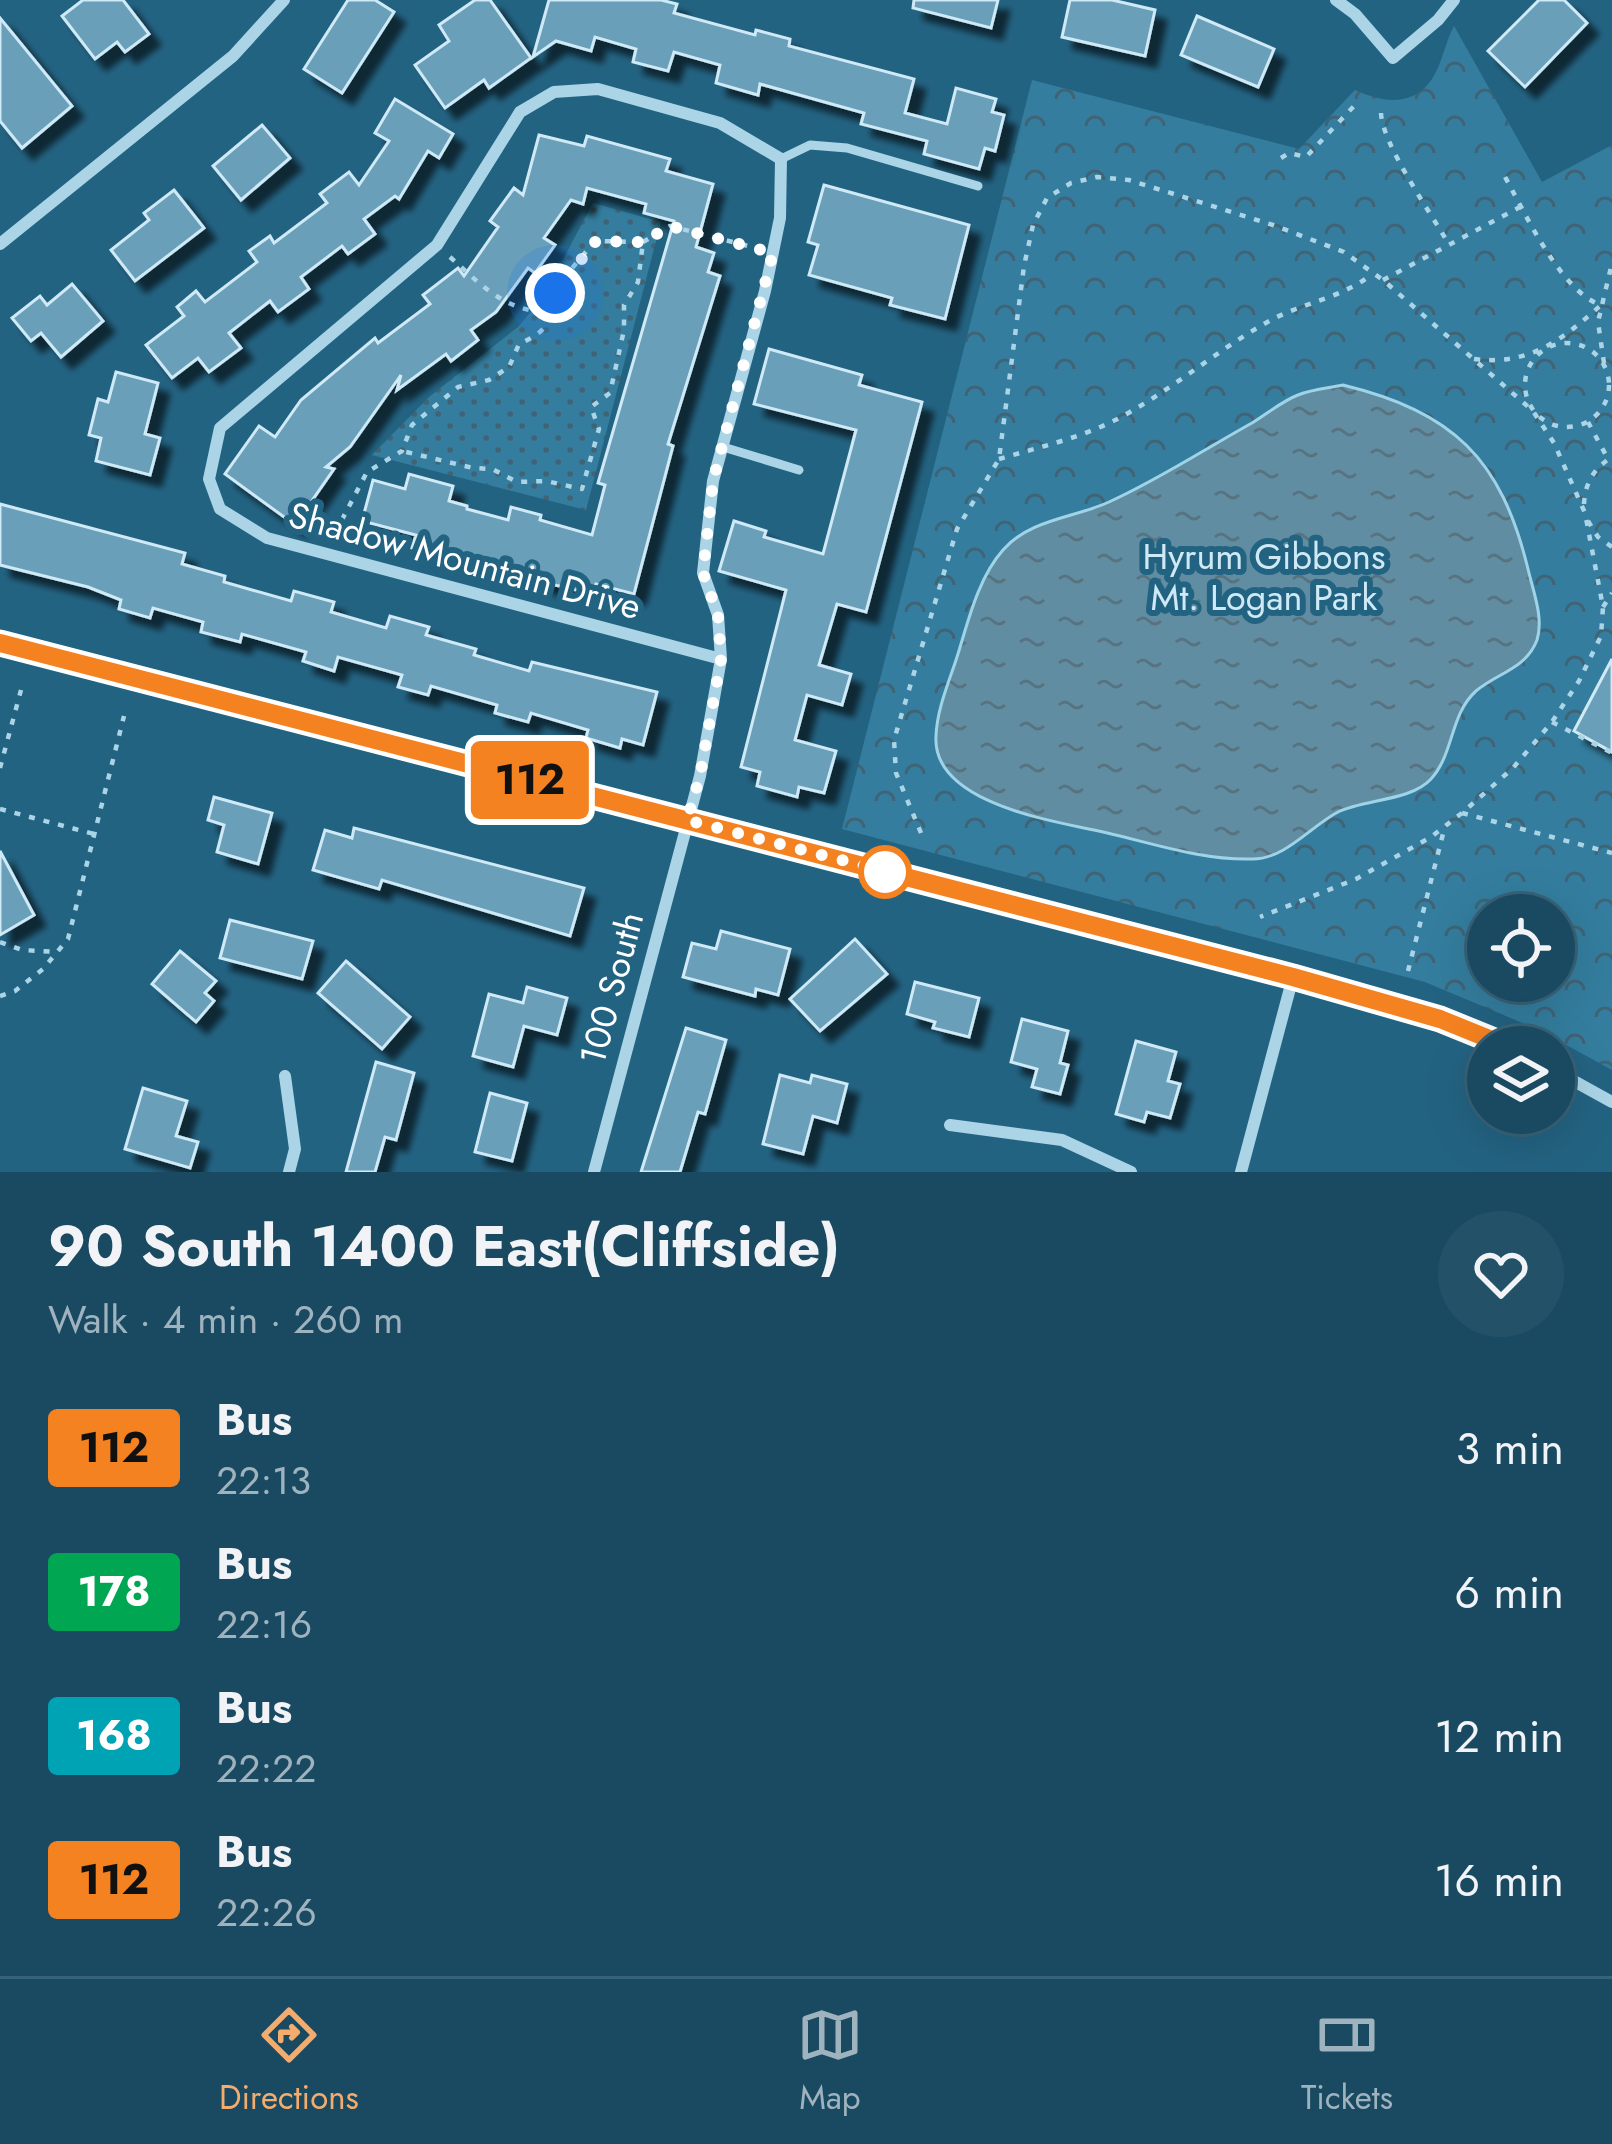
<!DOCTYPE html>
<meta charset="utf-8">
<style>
body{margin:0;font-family:Jost,sans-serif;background:#235168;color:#f1f3f6;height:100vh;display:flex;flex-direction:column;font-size:45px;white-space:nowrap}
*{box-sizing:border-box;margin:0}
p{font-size:39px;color:#9fb3be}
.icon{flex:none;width:66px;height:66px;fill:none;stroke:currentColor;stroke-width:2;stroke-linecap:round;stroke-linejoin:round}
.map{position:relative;height:1172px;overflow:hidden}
.sheet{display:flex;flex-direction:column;background:#1a4a62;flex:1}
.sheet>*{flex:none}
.badge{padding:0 24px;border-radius:9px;font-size:42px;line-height:78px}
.tools{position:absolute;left:1467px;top:894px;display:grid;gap:24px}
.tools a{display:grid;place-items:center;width:108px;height:108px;border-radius:50%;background:#1a4a62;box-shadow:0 12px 48px #0002,0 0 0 3px #386277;font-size:60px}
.you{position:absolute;width:60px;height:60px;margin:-30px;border:9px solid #fff;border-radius:50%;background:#1a73e8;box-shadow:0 0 0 18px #1a73e833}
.map>.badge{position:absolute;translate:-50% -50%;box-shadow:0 0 0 6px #fff}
.round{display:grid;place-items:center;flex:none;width:126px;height:126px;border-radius:63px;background:#235168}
.summary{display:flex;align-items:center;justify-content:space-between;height:204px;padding:0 48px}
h1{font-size:57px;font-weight:700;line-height:90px}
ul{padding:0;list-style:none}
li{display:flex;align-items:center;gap:36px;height:144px;padding:0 48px}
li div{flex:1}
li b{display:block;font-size:45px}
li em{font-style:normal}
li .badge{min-width:132px;font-weight:700;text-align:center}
.menu{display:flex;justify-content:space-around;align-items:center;height:168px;border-top:3px solid #386277;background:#1a4a62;font-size:33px;color:#9fb3be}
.menu a{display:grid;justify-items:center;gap:6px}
.menu .active{color:#f2ac6e}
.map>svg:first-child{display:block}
.grass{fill:url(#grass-dots)}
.park{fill:url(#park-crowns);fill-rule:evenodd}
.water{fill:url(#water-ripples);stroke:#9fd3e8;stroke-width:3}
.building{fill:#699fb8;stroke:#cfeaf6;stroke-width:3;filter:url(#shadow)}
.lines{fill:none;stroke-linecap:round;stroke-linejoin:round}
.path{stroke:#abd5e7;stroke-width:4.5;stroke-dasharray:6 9;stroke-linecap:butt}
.lane{stroke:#abd5e7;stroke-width:9}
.street{stroke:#abd5e7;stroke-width:12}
.line-casing{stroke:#fff;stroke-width:27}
.line{stroke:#f58220;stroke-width:18}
.walk{stroke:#fff;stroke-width:12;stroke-dasharray:0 21.6}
.stop-dot{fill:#fff;stroke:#f58220;stroke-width:6}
.labels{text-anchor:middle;stroke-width:12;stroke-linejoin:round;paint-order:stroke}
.park-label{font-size:36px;fill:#cfeaf6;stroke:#236382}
.street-label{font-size:36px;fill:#fff;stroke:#236382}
</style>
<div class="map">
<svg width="1612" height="1172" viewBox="0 0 1612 1172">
<defs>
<pattern id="grass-dots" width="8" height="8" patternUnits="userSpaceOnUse" patternTransform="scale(3)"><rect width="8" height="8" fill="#347d9e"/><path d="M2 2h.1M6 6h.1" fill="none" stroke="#406475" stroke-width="1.8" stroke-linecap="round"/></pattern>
<pattern id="park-crowns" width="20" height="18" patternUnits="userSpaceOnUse" patternTransform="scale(3)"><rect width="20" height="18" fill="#347d9e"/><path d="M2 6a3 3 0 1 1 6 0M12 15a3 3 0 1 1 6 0" fill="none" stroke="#406475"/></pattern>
<pattern id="water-ripples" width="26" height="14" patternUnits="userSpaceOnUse" patternTransform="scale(3)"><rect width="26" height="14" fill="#608da2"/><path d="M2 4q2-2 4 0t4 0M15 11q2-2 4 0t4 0" fill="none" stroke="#587380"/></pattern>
<filter id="shadow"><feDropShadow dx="11" dy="11" stdDeviation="3" flood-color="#0009"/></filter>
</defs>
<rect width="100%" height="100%" fill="#236382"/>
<polygon class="grass" points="593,203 661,222 586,510 372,455 429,397 518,327 543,297"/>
<path class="park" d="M 1454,26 L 1542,182 L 1612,145 L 1612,1070 L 1537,1029 L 1425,982 L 842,829 L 1032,80 L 1299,149 L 1355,90 C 1381,102 1413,108 1432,79 C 1442,64 1445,43 1454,26 ZM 1488,915 L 1554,915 L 1554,981 L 1488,981 Z"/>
<path class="water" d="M 1343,385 C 1453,412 1501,458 1528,569 C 1533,591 1544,618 1537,640 C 1526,669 1497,673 1476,691 C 1450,714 1454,754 1431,779 C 1411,801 1365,799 1338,812 C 1311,826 1285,859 1253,859 C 1197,861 1138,838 1084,828 C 1036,818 932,798 936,736 C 937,709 949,682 957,657 C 968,622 978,578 1003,550 C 1030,519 1074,518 1109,502 C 1158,480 1205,449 1252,423 C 1267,414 1282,401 1298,395 C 1312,389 1329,388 1343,385 Z"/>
<g class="building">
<polygon points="83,0 123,0 149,34 125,52 117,42 95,59 62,16"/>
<polygon points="348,0 375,0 394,12 342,93 304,69"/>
<polygon points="475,0 490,0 531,58 489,88 484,80 445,108 415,65 449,41 439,25"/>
<polygon points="549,0 661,0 677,4 674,13 755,35 756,30 790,39 789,46 914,79 905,113 947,124 956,88 996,99 992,112 1004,115 995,151 985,148 979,169 924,154 927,141 861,124 864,113 760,84 758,95 716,83 720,65 674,52 668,71 633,62 636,49 595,37 591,51 556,41 533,57"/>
<polygon points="914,0 998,0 991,28 913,8"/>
<polygon points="1070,0 1112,0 1155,10 1145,56 1062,37"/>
<polygon points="1539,0 1564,0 1587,23 1525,87 1488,51"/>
<polygon points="1197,16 1274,49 1258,87 1181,55"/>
<polygon points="0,18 72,106 22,148 0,121"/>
<polygon points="395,99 453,134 439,158 428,151 399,199 395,196 364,219 375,234 348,254 342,246 301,277 309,289 278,312 270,301 229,333 241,348 209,372 198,358 172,378 146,345 184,316 177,307 196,291 205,302 257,262 249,251 270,236 274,243 327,203 320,194 349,172 359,185 389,141 375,133"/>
<polygon points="262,125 290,158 241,200 213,166"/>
<polygon points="539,135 584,146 587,136 670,159 666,171 713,184 696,247 714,253 708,272 720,276 668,444 673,446 634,594 596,584 593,594 512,575 514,567 455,551 453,559 412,548 416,535 362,521 373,480 405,489 409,474 453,486 449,501 467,506 467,509 508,520 511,507 541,515 540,520 592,535 605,485 598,483 674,221 644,213 646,204 587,188 583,204 571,200 544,238 555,245 535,273 528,268 496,312 471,330 478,340 451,361 446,354 397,390 401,375 350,447 326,467 334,469 295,525 225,474 259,426 275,437 301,400 375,338 378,343 430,304 423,295 458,268 464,276 498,227 490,221 514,188 523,195"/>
<polygon points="824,185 969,225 945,319 890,305 892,298 809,275 818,245 808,242"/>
<polygon points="174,190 204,228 135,281 111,250 149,220 144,213"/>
<polygon points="72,284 103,321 61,357 41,333 31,341 12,318 40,296 47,305"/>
<polygon points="769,349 862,375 859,385 922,402 866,612 837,604 819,665 851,674 842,705 807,695 795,740 836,751 824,793 799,787 797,797 757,786 760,772 741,767 786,590 719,571 734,521 766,531 764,537 823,554 856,430 754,404"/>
<polygon points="116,372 158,383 145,434 160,438 150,475 96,461 101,438 89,435 98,399 108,402"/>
<polygon points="0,504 185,553 182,564 225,576 224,582 291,601 294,591 334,602 331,612 386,628 390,616 429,627 426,635 476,649 474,655 529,671 532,662 657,692 643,745 622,739 620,748 586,738 588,730 531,713 528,722 495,713 497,705 431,686 428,695 398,687 402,675 338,657 334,671 303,661 306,652 242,634 240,642 201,632 203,622 153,608 150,618 119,609 121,600 88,587 0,565"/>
<polygon points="1612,659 1612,752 1574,731"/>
<polygon points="214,797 272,813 258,864 217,852 224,825 208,820"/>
<polygon points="354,828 584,888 570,936 382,880 379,889 313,870 325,830 352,838"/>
<polygon points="0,851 34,915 0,935"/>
<polygon points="230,920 313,941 302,979 220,958"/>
<polygon points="721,931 790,949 778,995 756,989 755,996 683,977 692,943 716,949"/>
<polygon points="855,939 887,974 820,1031 790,999"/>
<polygon points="180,951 216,981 205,993 214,1001 196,1022 152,984"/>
<polygon points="346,961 410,1017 382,1049 318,993"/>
<polygon points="915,982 979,998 969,1037 933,1028 935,1022 907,1014"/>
<polygon points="527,987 567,998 557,1035 524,1026 513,1067 473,1056 489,994 523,1003"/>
<polygon points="1022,1019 1068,1031 1060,1063 1068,1065 1060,1094 1032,1087 1037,1069 1011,1062"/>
<polygon points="686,1028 726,1040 705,1114 698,1112 680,1172 641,1172"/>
<polygon points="1136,1041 1176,1052 1168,1081 1180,1084 1170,1118 1147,1112 1144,1122 1116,1114"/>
<polygon points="376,1062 414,1073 396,1140 385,1137 375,1172 346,1172"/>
<polygon points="780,1075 810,1083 812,1075 847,1084 837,1123 813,1116 803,1154 763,1144"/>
<polygon points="143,1088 187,1101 176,1136 198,1142 190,1168 125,1149"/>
<polygon points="490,1093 527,1103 512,1161 475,1152"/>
</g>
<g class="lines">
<g class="path">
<path d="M 1381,113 C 1382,144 1431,213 1448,243"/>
<polyline points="1281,158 1289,153 1306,157 1354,106"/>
<polyline points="643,242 670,226 756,248"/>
<path d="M 450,257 C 481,285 507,313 551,312"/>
<polyline points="1383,280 1520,207"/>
<circle cx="1567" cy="385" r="42"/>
<path d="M 1474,359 C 1529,366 1562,340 1601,305 C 1561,292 1524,211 1504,175"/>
<polyline points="1604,363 1598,322 1612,263"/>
<polyline points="1588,422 1608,459"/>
<path d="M 999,459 C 1043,446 1090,436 1130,412 C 1179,384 1222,347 1271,320 C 1303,303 1344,297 1372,274"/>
<path d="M 1584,504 C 1585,483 1594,468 1612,457"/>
<polyline points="1588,521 1598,537 1612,547"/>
<path d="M 335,533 L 367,472 L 402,451 L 412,425 L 458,387 L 489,380 L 509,367 L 519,344 C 559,326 541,320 557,290 C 567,272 583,256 595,241 L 643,242 L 638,282 L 624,305 L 624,330 L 610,393 L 591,407 L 599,429 L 582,489 L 546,481 L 517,482 L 492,469 L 473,468 L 402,451"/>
<polyline points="1603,607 1612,593"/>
<polyline points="1552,722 1612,753"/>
<polyline points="0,768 21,690"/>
<polyline points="0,809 94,834"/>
<polyline points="1462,813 1612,853"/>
<polyline points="921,833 896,773 894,740 957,529 999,459 1024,266 1033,225 1047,198 1071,183 1097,177 1129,180 1273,225 1344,252 1383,280 1533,411 1554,443 1585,513 1603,607 1601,636 1579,681 1552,722 1513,768 1462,813 1431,837 1356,879 1260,917"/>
<polyline points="0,942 22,950 57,952"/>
<polyline points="1408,971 1445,826"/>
<polyline points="0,996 15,991 43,969 68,939 124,716"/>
</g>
<g class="lane">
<polyline points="781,159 810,145 847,148 978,186"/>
<polyline points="723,447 799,470"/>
</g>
<g class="street">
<polyline points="1336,0 1355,14 1393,58 1438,20 1454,0"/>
<polyline points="0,244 233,56 284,0"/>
<polyline points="0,643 1293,977 1440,1019 1509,1047"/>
<polyline points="1554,1070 1612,1102"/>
<polyline points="285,1076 295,1149 289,1172"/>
<polyline points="950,1125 1062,1140 1131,1172"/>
<polyline points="594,1172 700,776 721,659 718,615 703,573 713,481 765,291 780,218 781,159 720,123 598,89 554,92 520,112 437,245 220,428 209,479 220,509 267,538 721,659"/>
<polyline points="1241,1172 1293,977"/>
</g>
</g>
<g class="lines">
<defs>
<polyline id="line" points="0,643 1293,977 1440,1019 1509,1047"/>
</defs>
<use href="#line" class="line-casing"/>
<use href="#line" class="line"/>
<polyline class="walk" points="555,293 596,241 643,242 670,226 773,253 713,481 703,573 718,615 721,659 700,776 687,820 903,876 885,872"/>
</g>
<circle class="stop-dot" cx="885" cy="872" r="24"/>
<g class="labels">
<g class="park-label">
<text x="1264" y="569">Hyrum Gibbons<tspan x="1264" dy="41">Mt. Logan Park</tspan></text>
</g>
<g class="street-label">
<text transform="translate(465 560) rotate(15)" y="13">Shadow Mountain Drive</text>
<text transform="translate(611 988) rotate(-75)" y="13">100 South</text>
</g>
</g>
</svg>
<div class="tools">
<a><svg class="icon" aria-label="locate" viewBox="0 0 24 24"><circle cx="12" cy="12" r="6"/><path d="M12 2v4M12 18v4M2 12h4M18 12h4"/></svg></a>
<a><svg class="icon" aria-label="layers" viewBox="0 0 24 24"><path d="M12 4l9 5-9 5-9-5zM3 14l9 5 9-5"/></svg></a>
</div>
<div class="you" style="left:555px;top:293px"></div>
<b class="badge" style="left:530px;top:780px;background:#f58220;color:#111">112</b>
</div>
<section class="sheet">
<div class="summary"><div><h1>90 South 1400 East(Cliffside)</h1><p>Walk · 4 min · 260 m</p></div><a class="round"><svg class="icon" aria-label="heart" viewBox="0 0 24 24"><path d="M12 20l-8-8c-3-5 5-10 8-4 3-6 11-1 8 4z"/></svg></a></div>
<ul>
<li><span class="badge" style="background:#f58220;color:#111">112</span><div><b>Bus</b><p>22:13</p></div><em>3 min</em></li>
<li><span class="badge" style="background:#00a651;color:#fff">178</span><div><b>Bus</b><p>22:16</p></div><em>6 min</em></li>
<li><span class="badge" style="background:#00a3b4;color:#fff">168</span><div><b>Bus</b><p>22:22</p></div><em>12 min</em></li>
<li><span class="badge" style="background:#f58220;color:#111">112</span><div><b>Bus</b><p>22:26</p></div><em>16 min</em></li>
</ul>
</section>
<nav class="menu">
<a class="active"><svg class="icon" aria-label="directions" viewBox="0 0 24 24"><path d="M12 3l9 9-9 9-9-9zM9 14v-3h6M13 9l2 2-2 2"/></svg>Directions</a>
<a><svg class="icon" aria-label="map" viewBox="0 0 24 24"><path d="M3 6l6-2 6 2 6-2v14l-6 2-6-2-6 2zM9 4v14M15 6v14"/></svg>Map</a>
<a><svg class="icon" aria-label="tickets" viewBox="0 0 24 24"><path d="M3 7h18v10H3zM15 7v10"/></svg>Tickets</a>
</nav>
